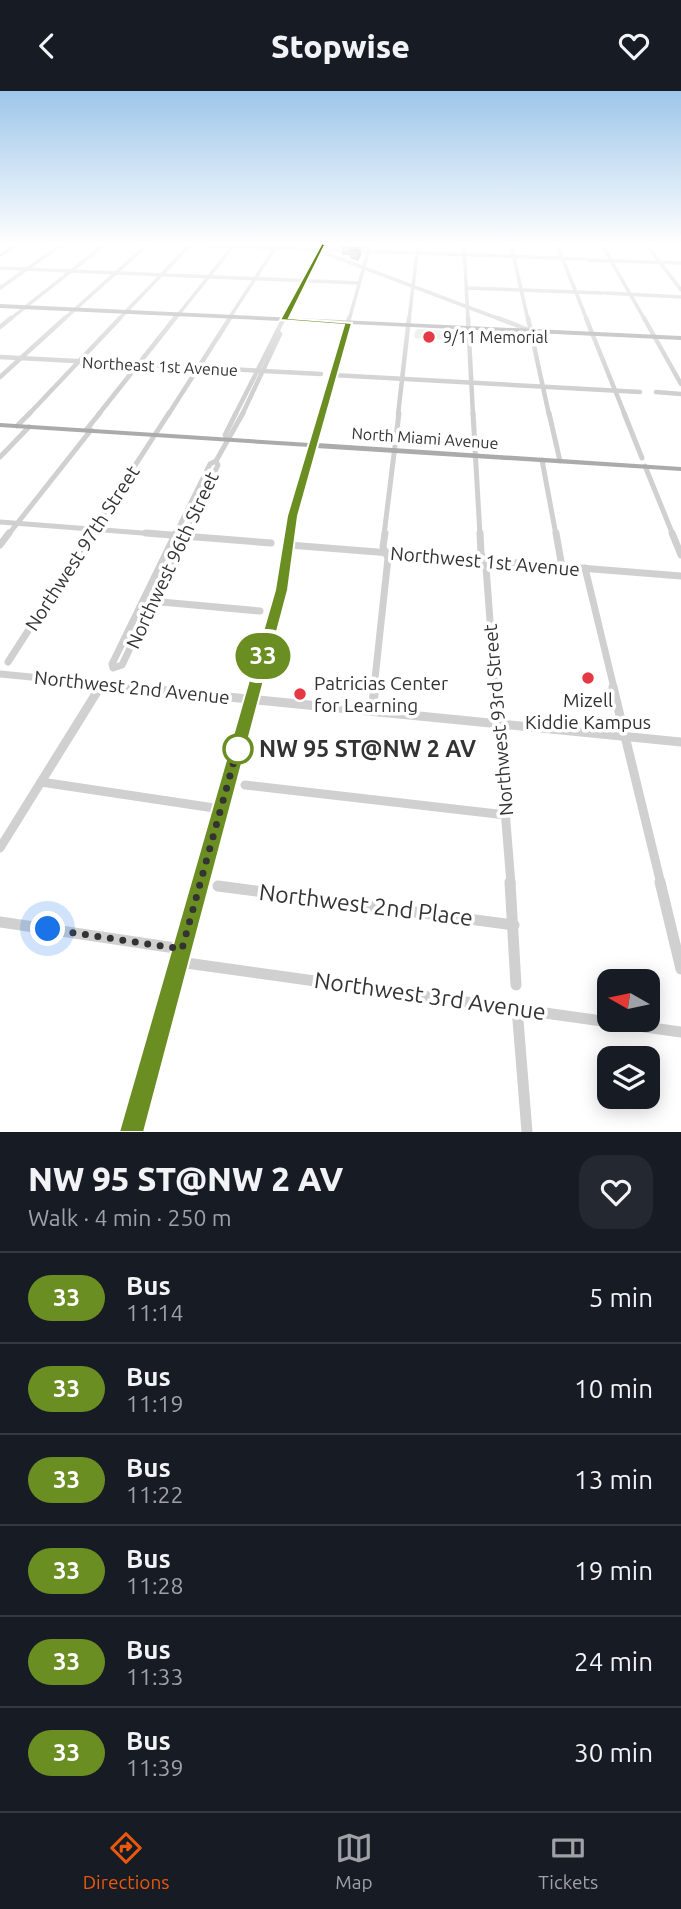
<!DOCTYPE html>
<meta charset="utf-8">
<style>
body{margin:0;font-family:Ubuntu,sans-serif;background:#242831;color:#f1f3f6;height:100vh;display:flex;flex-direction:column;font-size:26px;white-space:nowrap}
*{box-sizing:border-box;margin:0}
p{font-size:23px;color:#9ea1a6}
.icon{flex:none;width:38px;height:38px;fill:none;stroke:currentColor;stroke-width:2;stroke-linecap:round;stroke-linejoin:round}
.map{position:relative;height:1041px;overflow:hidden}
.side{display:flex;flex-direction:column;background:#171b24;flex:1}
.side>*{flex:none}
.badge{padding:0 14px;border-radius:23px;font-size:24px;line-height:46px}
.needle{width:46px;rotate:279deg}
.buttons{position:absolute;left:597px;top:878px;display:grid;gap:14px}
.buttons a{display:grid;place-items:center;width:63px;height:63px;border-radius:14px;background:#171b24;box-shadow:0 4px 18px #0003;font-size:35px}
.you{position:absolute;width:35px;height:35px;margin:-18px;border:5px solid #fff;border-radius:50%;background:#1a73e8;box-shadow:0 0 0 10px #1a73e833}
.map>.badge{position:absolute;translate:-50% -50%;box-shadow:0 0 0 4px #fff}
.round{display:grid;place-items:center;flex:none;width:74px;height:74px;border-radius:21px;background:#242831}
.headline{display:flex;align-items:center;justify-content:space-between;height:119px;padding:0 28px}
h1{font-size:33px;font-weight:800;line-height:52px}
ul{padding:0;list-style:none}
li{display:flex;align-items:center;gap:21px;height:91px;padding:0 28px;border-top:2px solid #363941}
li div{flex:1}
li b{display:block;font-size:26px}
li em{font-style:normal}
li .badge{min-width:77px;font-weight:700;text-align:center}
header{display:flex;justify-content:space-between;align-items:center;height:91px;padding:0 28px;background:#171b24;font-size:32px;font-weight:800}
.tabs{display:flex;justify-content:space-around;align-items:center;height:98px;border-top:2px solid #363941;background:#171b24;font-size:19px;color:#9ea1a6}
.tabs a{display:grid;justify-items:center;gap:4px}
.tabs .selected{color:#ea580c}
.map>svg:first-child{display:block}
.green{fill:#e6ecdf}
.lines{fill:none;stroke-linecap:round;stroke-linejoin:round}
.minor-far5{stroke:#d0d0d0;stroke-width:3.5}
.minor-far4{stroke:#d0d0d0;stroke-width:4.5}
.minor-far3{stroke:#d0d0d0;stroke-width:5}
.minor-far2{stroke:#d0d0d0;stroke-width:7}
.minor-far1{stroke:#d0d0d0;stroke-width:9}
.minor{stroke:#d0d0d0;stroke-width:11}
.major{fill:#ababab;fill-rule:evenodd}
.wall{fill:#8c8c8c}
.shaded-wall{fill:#5f5f5f}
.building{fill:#1a1a1a;stroke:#5f5f5f;stroke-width:2}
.line{fill:#6b8e23;stroke:#fff;stroke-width:2}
.walk{stroke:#333;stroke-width:7;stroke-dasharray:0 12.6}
.poi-dot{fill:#e63946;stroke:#fff;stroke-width:2.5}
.stop-dot{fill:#fff;stroke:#6b8e23;stroke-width:3.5}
.labels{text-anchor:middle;stroke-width:7;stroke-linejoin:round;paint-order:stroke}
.far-poi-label{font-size:16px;fill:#333;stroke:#fff;text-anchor:start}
.far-street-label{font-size:16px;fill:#333;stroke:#fff}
.street-label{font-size:19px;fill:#333;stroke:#fff}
.poi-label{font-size:19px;fill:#333;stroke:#fff;text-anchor:start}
.near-stop-label{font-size:23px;font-weight:bold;fill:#333;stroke:#fff;text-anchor:start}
.near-street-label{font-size:23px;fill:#333;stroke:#fff}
</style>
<header><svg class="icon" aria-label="back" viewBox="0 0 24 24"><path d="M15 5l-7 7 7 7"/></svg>Stopwise<svg class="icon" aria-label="heart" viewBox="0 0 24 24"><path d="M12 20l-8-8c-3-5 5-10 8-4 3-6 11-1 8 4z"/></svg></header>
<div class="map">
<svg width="681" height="1041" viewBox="0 0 681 1041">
<rect width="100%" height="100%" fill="#fff"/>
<polygon class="green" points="418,238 461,241 463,250 414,247 415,240"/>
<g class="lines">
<g class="minor-far5">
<polyline points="193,154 584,168"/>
<polyline points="464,154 468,229"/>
<polyline points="511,154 528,229"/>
<polyline points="557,154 587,229"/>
<polyline points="602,154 645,229"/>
<polyline points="647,154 681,199"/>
<polyline points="322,161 502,229"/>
<polyline points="588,169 681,172"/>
<polyline points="0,177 359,192"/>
<polyline points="0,197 61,154"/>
<polyline points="467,197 602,202"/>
<polyline points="605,202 681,206"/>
<polyline points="9,229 104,154"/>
<polyline points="63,229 147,154"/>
<polyline points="118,229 190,154"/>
<polyline points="174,229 234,154"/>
<polyline points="228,229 275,157"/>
<polyline points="283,229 321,157"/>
<polyline points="349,229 370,154"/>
<polyline points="409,229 418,154"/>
</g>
<g class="minor-far4">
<polyline points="468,227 473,324"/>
<polyline points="498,227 531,240"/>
<polyline points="528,227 549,324"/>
<polyline points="586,227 625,324"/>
<polyline points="644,227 681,293"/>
<polyline points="348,232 349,227"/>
<polyline points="0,236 11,227"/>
<polyline points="0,266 321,283"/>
<polyline points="333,284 640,301"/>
<polyline points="0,286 65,227"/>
<polyline points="656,301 681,303"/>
<polyline points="28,324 120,227"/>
<polyline points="98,324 175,227"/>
<polyline points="168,324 230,227"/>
<polyline points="235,324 284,227"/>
<polyline points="242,324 280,243 278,241"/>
<polyline points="398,324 409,227"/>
</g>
<g class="minor-far3">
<polyline points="473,322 480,444"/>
<polyline points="549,322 560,370"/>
<polyline points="624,322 642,367"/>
<polyline points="17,335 30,322"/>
<polyline points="86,339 100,322"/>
<polyline points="227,348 225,344 236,322"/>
<polyline points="0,366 29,336"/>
<polyline points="542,369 556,444"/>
<polyline points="216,370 243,322"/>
<polyline points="645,375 673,444"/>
<polyline points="0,431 168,444"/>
<polyline points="8,444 91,339"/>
<polyline points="90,444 169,322"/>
<polyline points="175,444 210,373 216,370"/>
<polyline points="184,444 218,374 216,370"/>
<polyline points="384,444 399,322"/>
</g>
<g class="minor-far2">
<polyline points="146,442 271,452"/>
<polyline points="176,442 112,573 113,577 122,574 185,442"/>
<polyline points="480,442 481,462 486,476 495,597"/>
<polyline points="556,442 562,476"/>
<polyline points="672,442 681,464"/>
<polyline points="0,454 9,442"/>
<polyline points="289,454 681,485"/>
<polyline points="585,477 614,597"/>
<polyline points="150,510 260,520"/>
<polyline points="8,571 91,442"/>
<polyline points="0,583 145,597"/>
<polyline points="99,597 102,593"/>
<polyline points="374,597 388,467 383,456 385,442"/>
</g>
<g class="minor-far1">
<polyline points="127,596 681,651"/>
<polyline points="495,596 511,793"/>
<polyline points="613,596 661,793"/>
<polyline points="372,620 375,596"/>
<polyline points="41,691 221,718"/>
<polyline points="245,694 506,724"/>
<polyline points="0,757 100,596"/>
</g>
<g class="minor">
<polyline points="510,791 516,894"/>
<polyline points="660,791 681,878"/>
<polyline points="218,795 514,834"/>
<polyline points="0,831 182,858"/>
<polyline points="179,871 681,941"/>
<polyline points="517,917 527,1041"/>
</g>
<g class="major">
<polygon points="14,154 19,154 0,166 0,163"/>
<polygon points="0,213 681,245 681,249 350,233 317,352 681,376 681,380 316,357 297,425 287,499 141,1041 123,1041 277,499 289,425 309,356 0,336 0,332 310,352 345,233 0,217"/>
</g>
</g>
<polygon class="wall" points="342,156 361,157 361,164 358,170 350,167 350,164 342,164"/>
<polygon class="shaded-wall" points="361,157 361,164 358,170 358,162"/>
<polygon class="building" points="342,156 361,157 358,162 350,160 351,157"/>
<linearGradient id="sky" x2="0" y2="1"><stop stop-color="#9ec6ea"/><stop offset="0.51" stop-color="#fff"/><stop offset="1" stop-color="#fff" stop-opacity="0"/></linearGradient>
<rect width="681" height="300" fill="url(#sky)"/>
<polygon class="line" points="322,152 325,154 289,227 352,232 298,425 288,499 144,1041 119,1041 275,499 287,425 344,234 280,229"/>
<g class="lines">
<polyline class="walk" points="48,838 182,858 239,652 238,658"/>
</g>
<g class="poi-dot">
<circle cx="429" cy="246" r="7"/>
<circle cx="588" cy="587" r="7"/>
<circle cx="300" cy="603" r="7"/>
</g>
<circle class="stop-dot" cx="238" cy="658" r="14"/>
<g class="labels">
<g class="far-poi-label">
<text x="443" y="252">9/11 Memorial</text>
</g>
<g class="far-street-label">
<text transform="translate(160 275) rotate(3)" y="6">Northeast 1st Avenue</text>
<text transform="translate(425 347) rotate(4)" y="6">North Miami Avenue</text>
</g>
<g class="street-label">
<text transform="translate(82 457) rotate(-57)" y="7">Northwest 97th Street</text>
<text transform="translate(172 469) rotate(-65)" y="7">Northwest 96th Street</text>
<text transform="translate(485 470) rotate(5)" y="7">Northwest 1st Avenue</text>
<text transform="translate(132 596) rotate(6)" y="7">Northwest 2nd Avenue</text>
<text transform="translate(498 629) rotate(-95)" y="7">Northwest 93rd Street</text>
</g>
<g class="poi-label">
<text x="314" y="599">Patricias Center<tspan x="314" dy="22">for Learning</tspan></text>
<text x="588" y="616" text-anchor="middle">Mizell<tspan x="588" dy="22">Kiddie Kampus</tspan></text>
</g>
<g class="near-stop-label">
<text x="259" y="666">NW 95 ST@NW 2 AV</text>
</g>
<g class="near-street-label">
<text transform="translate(366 814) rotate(7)" y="8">Northwest 2nd Place</text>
<text transform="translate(430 905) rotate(8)" y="8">Northwest 3rd Avenue</text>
</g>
</g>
</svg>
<div class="buttons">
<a><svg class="needle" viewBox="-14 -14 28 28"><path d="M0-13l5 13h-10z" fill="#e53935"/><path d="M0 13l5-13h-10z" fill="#9ea1a6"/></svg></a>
<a><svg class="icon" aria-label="layers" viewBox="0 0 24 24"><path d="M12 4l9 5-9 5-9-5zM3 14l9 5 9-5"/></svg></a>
</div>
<div class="you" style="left:48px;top:838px"></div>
<b class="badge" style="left:263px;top:565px;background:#6b8e23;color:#fff">33</b>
</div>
<section class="side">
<div class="headline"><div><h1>NW 95 ST@NW 2 AV</h1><p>Walk · 4 min · 250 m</p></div><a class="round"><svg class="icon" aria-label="heart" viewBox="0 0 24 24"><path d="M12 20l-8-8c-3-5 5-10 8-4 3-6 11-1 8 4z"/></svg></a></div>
<ul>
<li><span class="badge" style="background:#6b8e23;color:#fff">33</span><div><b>Bus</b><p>11:14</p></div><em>5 min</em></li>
<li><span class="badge" style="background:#6b8e23;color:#fff">33</span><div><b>Bus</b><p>11:19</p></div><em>10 min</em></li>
<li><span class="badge" style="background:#6b8e23;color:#fff">33</span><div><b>Bus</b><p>11:22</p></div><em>13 min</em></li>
<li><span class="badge" style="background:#6b8e23;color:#fff">33</span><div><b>Bus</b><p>11:28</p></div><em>19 min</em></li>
<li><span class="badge" style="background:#6b8e23;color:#fff">33</span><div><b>Bus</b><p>11:33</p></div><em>24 min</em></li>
<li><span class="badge" style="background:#6b8e23;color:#fff">33</span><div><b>Bus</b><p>11:39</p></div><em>30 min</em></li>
</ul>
</section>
<nav class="tabs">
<a class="selected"><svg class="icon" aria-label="directions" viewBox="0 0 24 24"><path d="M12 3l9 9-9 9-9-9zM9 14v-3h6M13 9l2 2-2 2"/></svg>Directions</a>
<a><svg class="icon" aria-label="map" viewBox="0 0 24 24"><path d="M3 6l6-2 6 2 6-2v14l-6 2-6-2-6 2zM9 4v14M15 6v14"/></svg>Map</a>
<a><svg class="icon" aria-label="tickets" viewBox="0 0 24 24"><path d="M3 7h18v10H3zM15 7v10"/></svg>Tickets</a>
</nav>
